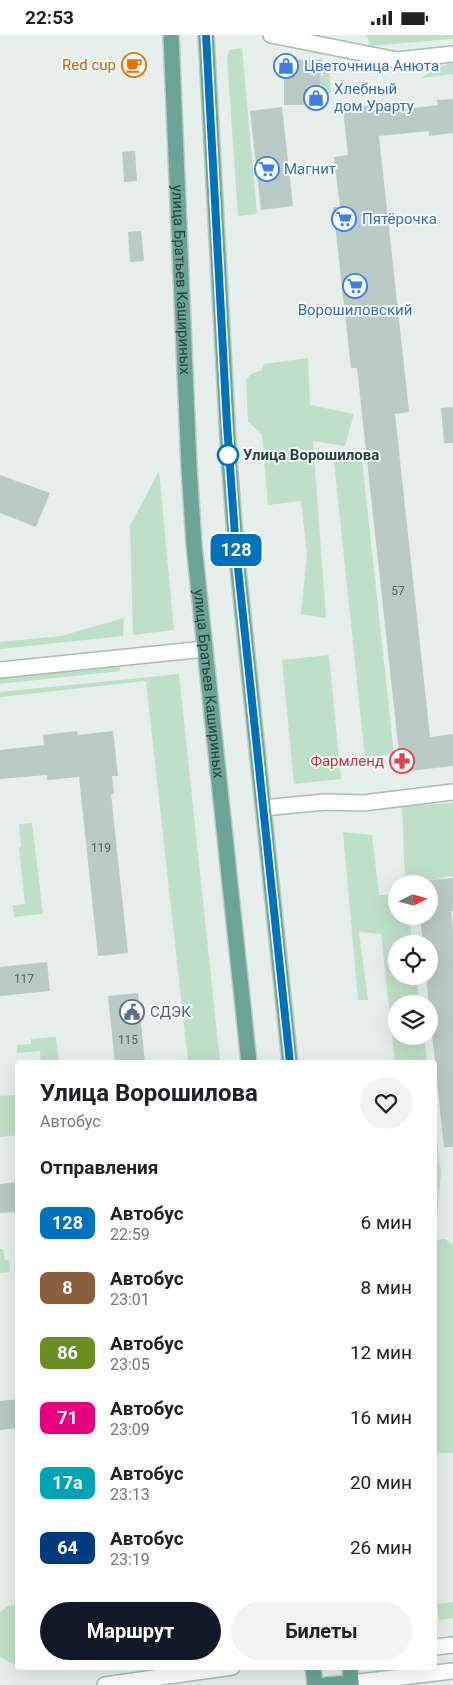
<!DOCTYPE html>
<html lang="ru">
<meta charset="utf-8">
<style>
body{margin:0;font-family:Roboto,sans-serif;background:#f2f2f2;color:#202124;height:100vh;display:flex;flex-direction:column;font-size:19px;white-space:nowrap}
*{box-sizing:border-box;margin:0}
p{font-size:16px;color:#757577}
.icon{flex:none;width:28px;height:28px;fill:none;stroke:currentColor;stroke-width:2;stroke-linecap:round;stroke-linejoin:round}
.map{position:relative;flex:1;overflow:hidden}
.side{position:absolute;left:15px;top:1025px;width:422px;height:610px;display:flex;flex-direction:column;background:#fff;border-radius:5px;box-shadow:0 5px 20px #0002}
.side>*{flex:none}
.badge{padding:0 10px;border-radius:8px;font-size:18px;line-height:32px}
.needle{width:32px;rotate:84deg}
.tools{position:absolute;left:388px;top:840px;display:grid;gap:10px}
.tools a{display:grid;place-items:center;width:50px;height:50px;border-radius:50%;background:#fff;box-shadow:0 5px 20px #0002;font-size:25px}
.map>.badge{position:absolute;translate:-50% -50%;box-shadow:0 0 0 2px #fff}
h2{padding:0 25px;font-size:19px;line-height:45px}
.round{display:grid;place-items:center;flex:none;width:52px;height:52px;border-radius:26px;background:#f2f2f2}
.headline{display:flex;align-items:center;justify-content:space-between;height:85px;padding:0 25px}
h1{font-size:24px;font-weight:700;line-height:38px}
.action{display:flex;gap:10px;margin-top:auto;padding:10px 25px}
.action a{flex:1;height:58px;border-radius:30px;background:#111827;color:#fff;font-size:20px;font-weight:700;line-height:58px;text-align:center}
.action a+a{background:#f2f2f2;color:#202124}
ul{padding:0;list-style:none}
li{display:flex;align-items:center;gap:15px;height:65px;padding:0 25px}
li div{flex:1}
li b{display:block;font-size:19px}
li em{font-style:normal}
li .badge{min-width:55px;font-weight:700;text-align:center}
.status{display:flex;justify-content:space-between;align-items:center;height:35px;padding:0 25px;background:#fff;direction:ltr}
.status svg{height:14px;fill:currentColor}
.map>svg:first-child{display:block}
.green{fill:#bfe0c8}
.building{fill:#bbcac4}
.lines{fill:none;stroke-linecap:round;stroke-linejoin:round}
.minor-casing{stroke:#a8b8b2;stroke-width:18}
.secondary-casing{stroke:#a4bbb3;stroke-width:18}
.primary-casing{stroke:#c2cac8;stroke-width:18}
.minor{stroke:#fff;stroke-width:15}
.secondary{stroke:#fff;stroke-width:15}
.primary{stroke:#6aa596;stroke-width:15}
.line-casing{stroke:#fff;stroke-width:11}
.line{stroke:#0072bc;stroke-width:8}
.stop-dot{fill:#fff;stroke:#0072bc;stroke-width:2.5}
.labels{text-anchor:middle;stroke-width:4;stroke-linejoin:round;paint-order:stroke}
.number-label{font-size:12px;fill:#4a645c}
.food-label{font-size:15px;fill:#c56008;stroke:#f7fbf9;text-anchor:end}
.shop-label{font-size:15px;fill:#366cbe;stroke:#f7fbf9;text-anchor:start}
.street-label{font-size:15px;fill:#24423a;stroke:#f7fbf9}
.stop-label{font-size:15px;font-weight:bold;fill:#24423a;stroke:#f7fbf9;text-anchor:start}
.health-label{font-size:15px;fill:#be3a42;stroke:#f7fbf9;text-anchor:end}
.service-label{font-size:15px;fill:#4e5e75;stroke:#f7fbf9;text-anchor:start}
</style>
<div class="status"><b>22:53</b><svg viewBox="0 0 49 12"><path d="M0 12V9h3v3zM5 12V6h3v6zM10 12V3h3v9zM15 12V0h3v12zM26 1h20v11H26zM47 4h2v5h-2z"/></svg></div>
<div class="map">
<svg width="453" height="1650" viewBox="0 0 453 1650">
<rect width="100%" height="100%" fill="#e6efeb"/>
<g class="green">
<polygon points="367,0 453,0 453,4 370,11"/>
<polygon points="242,13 257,179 238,181 227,22 229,15"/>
<polygon points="453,28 453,39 422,43 434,33"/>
<polygon points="323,29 329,31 331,58 322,62 321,56 311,55 311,40 323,40"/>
<polygon points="308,323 310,370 354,379 345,411 313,406 326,583 301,579 307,519 301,466 268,470 262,399 248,387 246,345 251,339 262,335 264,329"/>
<polygon points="362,425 394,719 365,723 334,427"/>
<polygon points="159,436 174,595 133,600 130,491"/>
<polygon points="124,583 123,601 0,614 0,607 61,601"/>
<polygon points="329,620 341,744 294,749 282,625"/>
<polygon points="120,630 120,636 0,649 0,642"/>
<polygon points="179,639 220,1027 188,1027 146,646 0,662 0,657"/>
<polygon points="453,768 453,841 405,849 402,771"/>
<polygon points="32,788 43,879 14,882 13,870 25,869 19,812 21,812 19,789"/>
<polygon points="343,797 372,800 379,860 396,860 396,881 409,881 412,909 396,909 396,941 416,941 420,969 396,969 396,1001 424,1001 427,1027 395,1027 381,899 359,897 368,965 358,965"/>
<polygon points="56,1002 59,1027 41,1027 40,1016 17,1018 17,1010 31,1009 31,1004"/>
<polygon points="16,1060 17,1100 0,1102 0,1061"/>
<polygon points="435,1091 441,1138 437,1181 435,1182"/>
<polygon points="445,1204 453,1210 453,1418 435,1418 435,1205"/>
<polygon points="0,1214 3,1214 5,1225 9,1225 10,1237 0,1238"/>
<polygon points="453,1567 453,1583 439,1585 437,1569"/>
<polygon points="17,1570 18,1630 15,1630 0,1622 0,1577 8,1571"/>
</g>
<g class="building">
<polygon points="322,24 322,39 320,39 320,70 284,70 284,39 282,39 282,25"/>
<polygon points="453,64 453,98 429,101 429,96 379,101 409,377 395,379 430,702 453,699 453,731 401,737 357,333 351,333 333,172 340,172 334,122 348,120 343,73 406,67 406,74 438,70 437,65"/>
<polygon points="282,72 293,171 261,175 250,76"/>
<polygon points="135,116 137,146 124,147 122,117"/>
<polygon points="141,196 144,226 130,227 128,197"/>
<polygon points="453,372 453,408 444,408 441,373"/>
<polygon points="0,440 50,458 36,492 0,478"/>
<polygon points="77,696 78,700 113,696 118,741 112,741 114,759 111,759 128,918 98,921 79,742 47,745 47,740 0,744 0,715 44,710 43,700"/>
<polygon points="453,843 453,876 451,876 453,894 453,1112 444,1112 426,941 429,941 429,909 423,909 420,881 429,881 429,845"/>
<polygon points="47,927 50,956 0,961 0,932"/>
<polygon points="138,958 145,1028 115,1028 108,961"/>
<polygon points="18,1147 18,1177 0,1178 0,1149"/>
<polygon points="18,1364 18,1393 0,1395 0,1366"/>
</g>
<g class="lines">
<defs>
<g id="minor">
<polyline points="271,0 397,25 453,19"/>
<polyline points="0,635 205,614"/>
<polyline points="263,773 325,767 363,768 453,757"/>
</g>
<g id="secondary">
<polyline points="435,1612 453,1610"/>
<polyline points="351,1648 453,1636"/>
<polyline points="105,1650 232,1632"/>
</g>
<g id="primary">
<path id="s1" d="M 171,0 L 189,432 L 194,510 L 249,1028"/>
<polyline points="206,0 229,424 236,514 290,1028"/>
<polyline points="313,1632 315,1650"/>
<polyline points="350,1632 351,1650"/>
<polyline points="326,1650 351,1648"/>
</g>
</defs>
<use href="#minor" class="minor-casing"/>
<use href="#secondary" class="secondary-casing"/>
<use href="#primary" class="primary-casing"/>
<use href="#minor" class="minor"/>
<use href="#secondary" class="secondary"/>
<use href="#primary" class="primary"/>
</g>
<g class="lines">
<defs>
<polyline id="line" points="206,0 227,390 236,514 290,1028"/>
</defs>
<use href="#line" class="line-casing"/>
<use href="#line" class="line"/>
</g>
<defs>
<symbol id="cafe-ring" viewBox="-11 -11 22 22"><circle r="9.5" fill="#f7fbf9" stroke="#e8710a" stroke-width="1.5"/><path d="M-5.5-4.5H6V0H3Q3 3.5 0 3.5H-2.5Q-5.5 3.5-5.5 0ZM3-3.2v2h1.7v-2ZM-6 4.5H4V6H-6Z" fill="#e8710a"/></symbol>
<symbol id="shop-ring" viewBox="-11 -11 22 22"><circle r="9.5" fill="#f7fbf9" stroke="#3f7fe0" stroke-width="1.5"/><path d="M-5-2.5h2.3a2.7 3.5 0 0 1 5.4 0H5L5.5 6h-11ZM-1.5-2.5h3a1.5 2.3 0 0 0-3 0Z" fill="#3f7fe0"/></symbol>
<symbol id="supermarket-ring" viewBox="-11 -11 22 22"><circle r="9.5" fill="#f7fbf9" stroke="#3f7fe0" stroke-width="1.5"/><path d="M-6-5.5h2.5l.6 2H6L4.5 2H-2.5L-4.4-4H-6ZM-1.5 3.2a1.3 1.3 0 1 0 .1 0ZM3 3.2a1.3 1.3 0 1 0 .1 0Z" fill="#3f7fe0"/></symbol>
<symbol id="pharmacy-ring" viewBox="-11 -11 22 22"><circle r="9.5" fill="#f7fbf9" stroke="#e0444e" stroke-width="1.5"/><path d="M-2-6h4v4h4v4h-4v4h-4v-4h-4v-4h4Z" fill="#e0444e"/></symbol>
<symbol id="civic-ring" viewBox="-11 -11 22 22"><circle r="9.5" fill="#f7fbf9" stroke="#5c6f8a" stroke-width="1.5"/><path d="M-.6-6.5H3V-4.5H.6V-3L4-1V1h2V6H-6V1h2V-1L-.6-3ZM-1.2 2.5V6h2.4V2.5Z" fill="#5c6f8a"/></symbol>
</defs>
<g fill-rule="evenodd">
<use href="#cafe-ring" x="120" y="16" width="28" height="28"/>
<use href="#shop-ring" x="272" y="17" width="28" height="28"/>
<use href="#shop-ring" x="302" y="49" width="28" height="28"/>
<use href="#supermarket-ring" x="253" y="120" width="28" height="28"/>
<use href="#supermarket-ring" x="330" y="170" width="28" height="28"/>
<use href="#supermarket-ring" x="341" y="237" width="28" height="28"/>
<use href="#pharmacy-ring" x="388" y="712" width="28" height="28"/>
<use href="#civic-ring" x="118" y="963" width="28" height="28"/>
</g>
<circle class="stop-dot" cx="228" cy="420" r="10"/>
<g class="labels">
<g class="number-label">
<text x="398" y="560">57</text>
<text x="101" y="817">119</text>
<text x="24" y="948">117</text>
<text x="128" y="1009">115</text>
</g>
<g class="food-label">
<text x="116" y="35">Red cup</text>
</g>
<g class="shop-label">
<text x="304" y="36">Цветочница Анюта</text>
<text x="334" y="59">Хлебный<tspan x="334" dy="17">дом Урарту</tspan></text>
<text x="284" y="139">Магнит</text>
<text x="362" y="189">Пятёрочка</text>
<text x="355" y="280" text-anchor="middle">Ворошиловский</text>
</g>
<g class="street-label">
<text dy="5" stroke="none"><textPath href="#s1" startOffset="245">улица Братьев Кашириных</textPath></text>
<text dy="5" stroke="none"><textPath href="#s1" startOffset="650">улица Братьев Кашириных</textPath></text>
</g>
<g class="stop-label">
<text x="243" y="425">Улица Ворошилова</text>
</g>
<g class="health-label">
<text x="384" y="731">Фармленд</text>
</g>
<g class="service-label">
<text x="150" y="982">СДЭК</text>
</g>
</g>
</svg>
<div class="tools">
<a><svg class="needle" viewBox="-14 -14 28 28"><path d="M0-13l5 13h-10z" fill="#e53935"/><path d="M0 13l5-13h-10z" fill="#757577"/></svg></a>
<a><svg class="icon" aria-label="locate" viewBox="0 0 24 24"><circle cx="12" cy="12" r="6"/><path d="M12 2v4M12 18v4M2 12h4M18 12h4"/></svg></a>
<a><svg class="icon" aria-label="layers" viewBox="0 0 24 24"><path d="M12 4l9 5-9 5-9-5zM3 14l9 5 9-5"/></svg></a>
</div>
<b class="badge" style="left:236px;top:515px;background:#0072bc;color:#fff">128</b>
<section class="side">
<div class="headline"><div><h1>Улица Ворошилова</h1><p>Автобус</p></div><a class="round"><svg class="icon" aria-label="heart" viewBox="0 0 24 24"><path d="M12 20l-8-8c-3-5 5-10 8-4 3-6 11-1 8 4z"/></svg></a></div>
<h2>Отправления</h2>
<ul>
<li><span class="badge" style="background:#0072bc;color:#fff">128</span><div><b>Автобус</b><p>22:59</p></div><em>6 мин</em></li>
<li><span class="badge" style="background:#8b5e3c;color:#fff">8</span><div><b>Автобус</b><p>23:01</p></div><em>8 мин</em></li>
<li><span class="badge" style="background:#6b8e23;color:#fff">86</span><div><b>Автобус</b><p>23:05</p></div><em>12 мин</em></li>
<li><span class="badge" style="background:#e6007e;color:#fff">71</span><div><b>Автобус</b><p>23:09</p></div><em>16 мин</em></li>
<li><span class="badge" style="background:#00a3b4;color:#fff">17a</span><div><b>Автобус</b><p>23:13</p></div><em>20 мин</em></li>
<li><span class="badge" style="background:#003b80;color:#fff">64</span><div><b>Автобус</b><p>23:19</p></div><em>26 мин</em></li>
</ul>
<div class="action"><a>Маршрут</a><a>Билеты</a></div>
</section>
</div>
